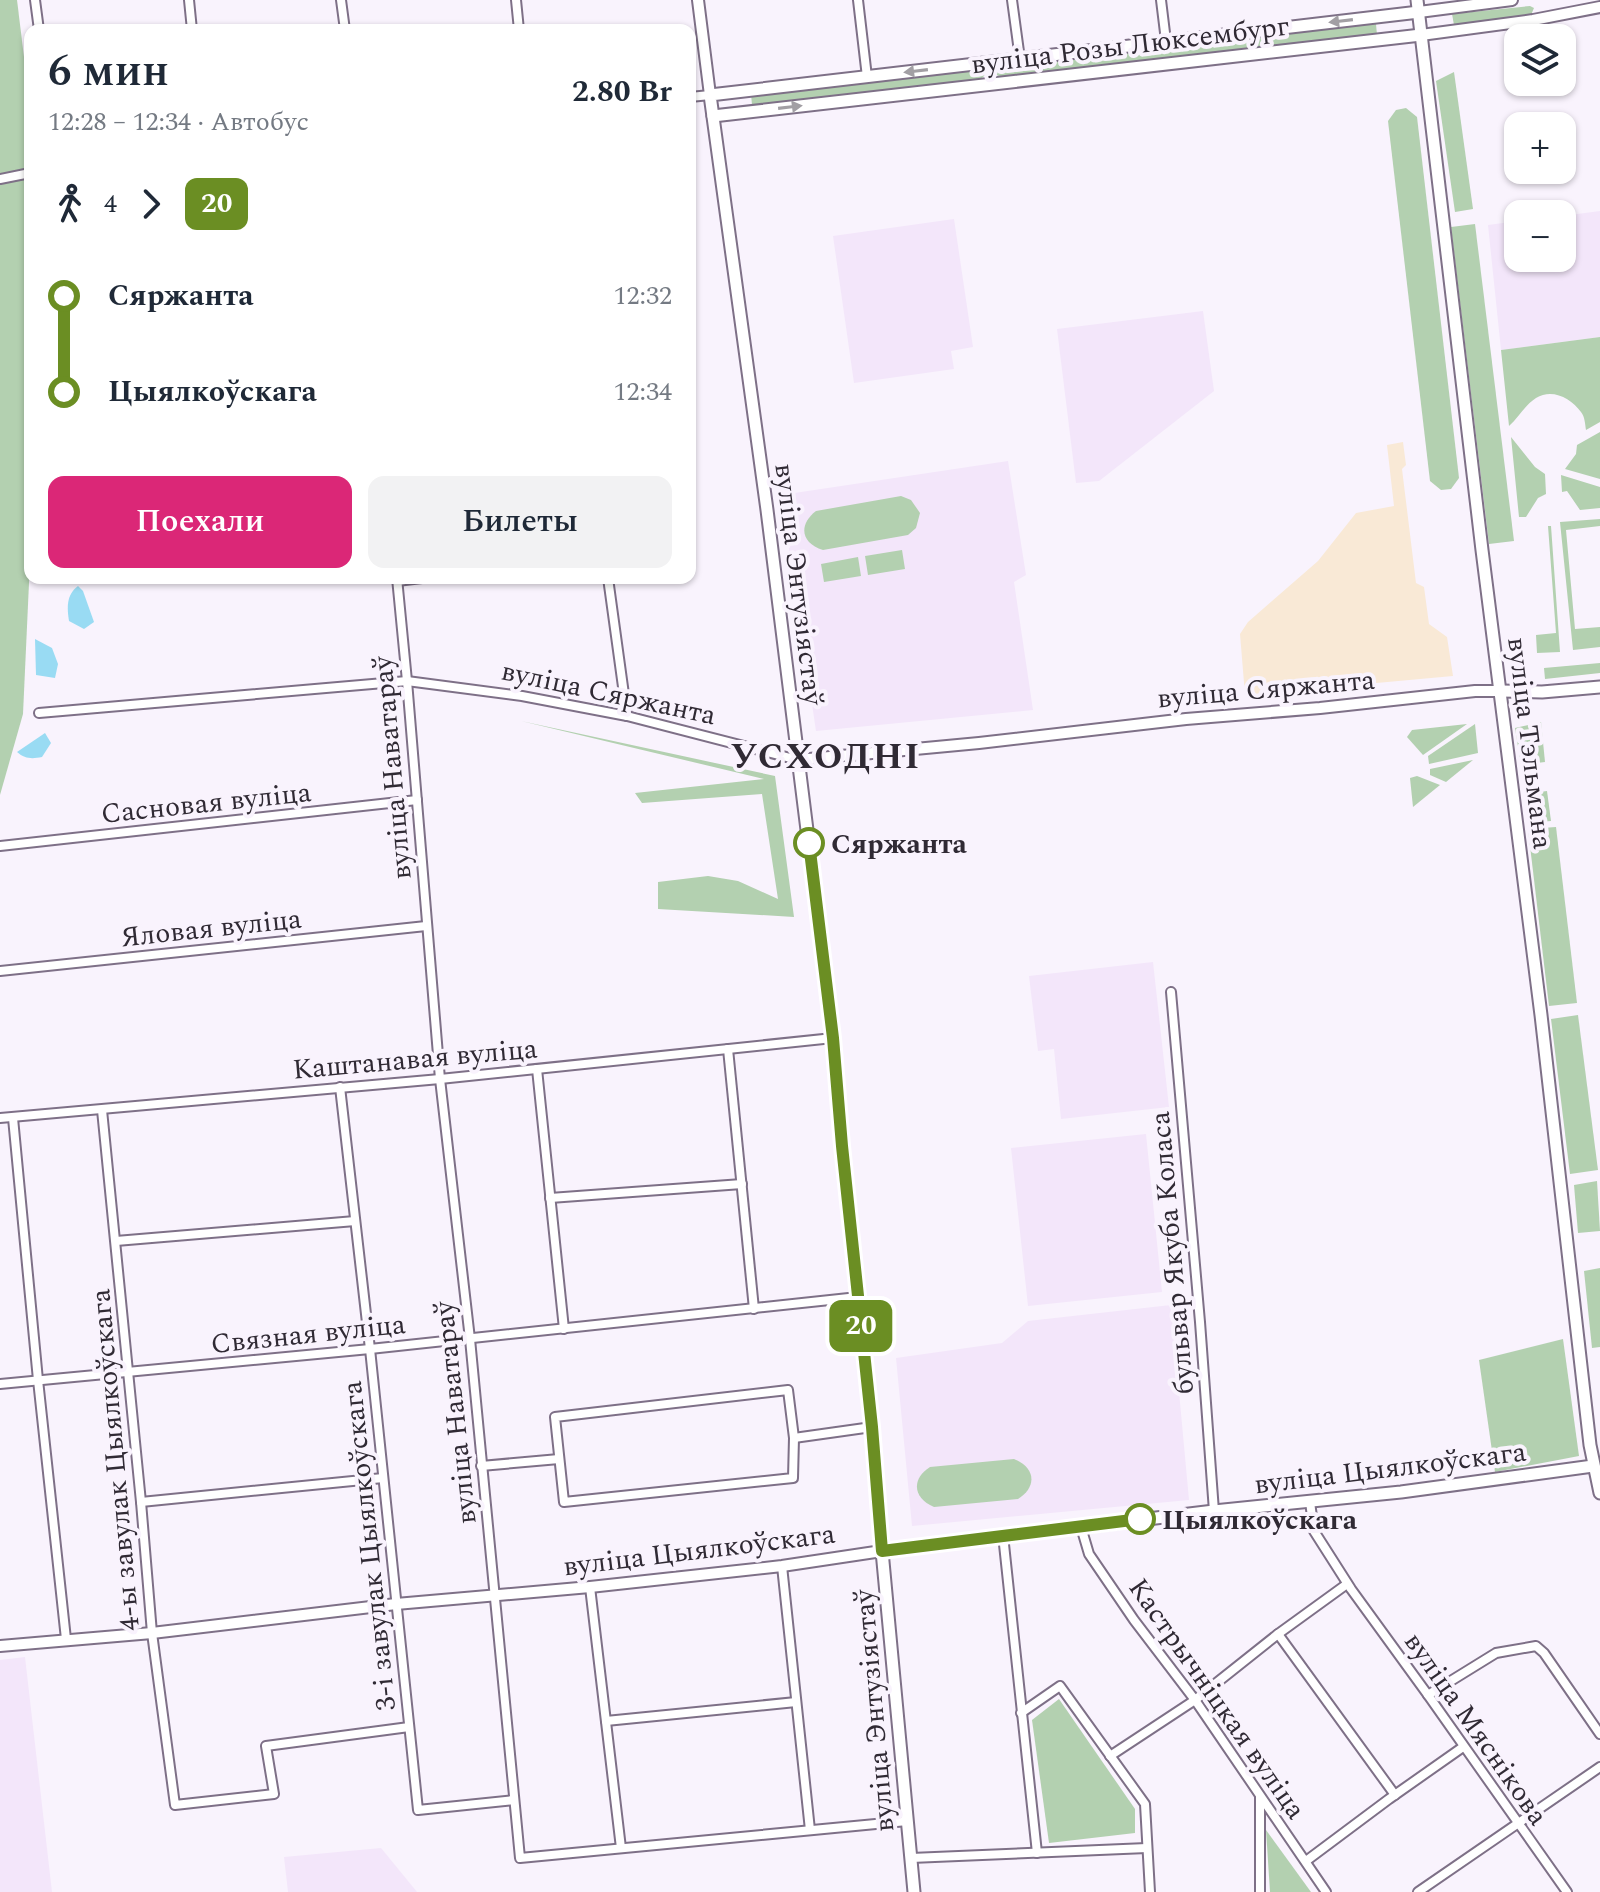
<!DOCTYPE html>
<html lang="ru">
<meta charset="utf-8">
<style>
body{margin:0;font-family:Spectral,serif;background:#f2f2f3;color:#1f2937;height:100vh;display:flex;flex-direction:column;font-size:30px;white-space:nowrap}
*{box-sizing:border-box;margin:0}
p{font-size:26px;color:#747a83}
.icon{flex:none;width:44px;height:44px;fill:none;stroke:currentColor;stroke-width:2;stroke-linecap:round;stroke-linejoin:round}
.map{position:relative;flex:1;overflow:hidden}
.details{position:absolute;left:24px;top:24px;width:672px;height:560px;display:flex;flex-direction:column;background:#fff;border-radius:16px;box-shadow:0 2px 6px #0004}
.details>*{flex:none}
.badge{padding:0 16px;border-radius:12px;font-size:28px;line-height:52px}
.controls{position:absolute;left:1504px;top:24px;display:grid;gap:16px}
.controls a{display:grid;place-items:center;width:72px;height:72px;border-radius:16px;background:#fff;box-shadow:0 2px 6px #0004;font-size:40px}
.map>.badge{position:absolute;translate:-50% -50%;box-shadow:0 0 0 4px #fff}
.legs{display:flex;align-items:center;gap:12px;height:88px;padding:0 24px;font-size:26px}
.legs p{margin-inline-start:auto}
.summary{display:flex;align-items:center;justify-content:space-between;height:136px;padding:0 24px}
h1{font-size:44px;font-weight:600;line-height:60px}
.action{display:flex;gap:16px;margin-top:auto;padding:16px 24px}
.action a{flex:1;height:92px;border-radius:16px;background:#db2777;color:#fff;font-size:32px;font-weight:600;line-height:92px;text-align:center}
.action a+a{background:#f2f2f3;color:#1f2937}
ul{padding:0 24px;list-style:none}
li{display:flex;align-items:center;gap:28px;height:96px;font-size:30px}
li i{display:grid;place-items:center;width:12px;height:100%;margin:0 10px;background:currentColor}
li i::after{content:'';width:20px;height:20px;margin:-10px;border:6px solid;border-radius:50%;background:#fff}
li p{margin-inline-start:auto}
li:first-child i{background:linear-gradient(#0000 50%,currentColor 0)}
li:last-child i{background:linear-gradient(currentColor 50%,#0000 0)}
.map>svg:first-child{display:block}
.commercial{fill:#f9e9d6}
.education{fill:#f3e6fa}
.green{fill:#b3d0b0}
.water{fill:#99dbf3}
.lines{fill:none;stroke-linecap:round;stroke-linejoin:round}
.minor-casing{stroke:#7e7087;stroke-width:12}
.tertiary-casing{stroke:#7e7087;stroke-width:14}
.secondary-casing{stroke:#7e7087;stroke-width:15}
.minor{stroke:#fff;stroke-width:8}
.tertiary{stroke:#fff;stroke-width:10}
.secondary{stroke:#fff;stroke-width:11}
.oneway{fill:#a29fa4}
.line-1-casing{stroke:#fff;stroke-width:18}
.line-1{stroke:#6b8e23;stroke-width:12}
.stop-1-dot{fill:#fff;stroke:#6b8e23;stroke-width:4}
.labels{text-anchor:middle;stroke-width:8;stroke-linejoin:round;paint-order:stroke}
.street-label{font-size:28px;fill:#302a34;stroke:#f9f3fd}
.stop-label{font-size:28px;font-weight:bold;fill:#302a34;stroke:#f9f3fd;text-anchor:start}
.district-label{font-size:36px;font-weight:bold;letter-spacing:2px;fill:#302a34;stroke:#f9f3fd}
</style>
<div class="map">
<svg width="1600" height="1892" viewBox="0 0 1600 1892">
<rect width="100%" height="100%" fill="#f9f3fd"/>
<polygon class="commercial" points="1403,442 1406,465 1402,469 1416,583 1424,587 1429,624 1447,637 1453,676 1245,695 1240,634 1248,622 1318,561 1356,513 1394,506 1387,445"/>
<g class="education">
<polygon points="1600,211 1600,337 1501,350 1488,225 1518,221 1518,258 1562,258 1562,216"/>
<polygon points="954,219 973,347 951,351 954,369 854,383 833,236"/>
<polygon points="1203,311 1214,391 1099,481 1076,483 1057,329"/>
<polygon points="1008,461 1026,575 1014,582 1033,710 816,731 781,495"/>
<polygon points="1153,962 1169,1107 1061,1119 1054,1049 1038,1051 1029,976"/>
<polygon points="1146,1134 1162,1292 1028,1306 1011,1148"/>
<polygon points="1171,1305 1189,1500 912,1526 896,1358 1002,1343 1028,1321"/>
<polygon points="25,1657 52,1892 0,1892 0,1660"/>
<polygon points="381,1848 417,1892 288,1892 284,1857"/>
</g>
<g class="green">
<polygon points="0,0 17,0 30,106 30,561 23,714 0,795"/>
<polygon points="1530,6 1534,8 1531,15 1454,25 1452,14"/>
<polygon points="1376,24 1377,35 1001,77 995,74 997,67 1005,65"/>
<polygon points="982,68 986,74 981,79 752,105 751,94"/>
<polygon points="1454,72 1473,209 1455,212 1436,81"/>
<polygon points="1406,108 1417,117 1459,478 1451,489 1441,490 1430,481 1388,121 1396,110"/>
<polygon points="1475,224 1514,541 1489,544 1451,227"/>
<path d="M 1600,337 L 1600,422 L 1586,430 C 1585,424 1585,417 1581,412 C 1571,398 1552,388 1536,398 C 1525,405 1519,417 1509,426 L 1501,350 Z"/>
<polygon points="1600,432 1600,479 1565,469 1576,454 1577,445"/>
<polygon points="1511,437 1535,467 1545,474 1546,494 1538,498 1526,517 1519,517"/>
<polygon points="1561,475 1600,487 1600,508 1580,510 1567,491 1562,492"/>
<path d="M 901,496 L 911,500 L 920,513 L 916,528 L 908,535 L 823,550 C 801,543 798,525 816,511 Z"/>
<polygon points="1600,519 1600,526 1566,530 1575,629 1600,627 1600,647 1573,650 1560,522"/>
<polygon points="1548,526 1551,526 1560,652 1537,653 1536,635 1556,633"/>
<polygon points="902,550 905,569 868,575 865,556"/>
<polygon points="858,557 861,576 824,582 821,564"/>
<polygon points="1600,663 1600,673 1545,679 1544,668"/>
<polygon points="521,721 775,776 794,917 658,909 658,882 708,876 738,881 778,899 762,794 642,803 635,793 764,779"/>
<polygon points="1541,722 1545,762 1521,765 1515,728"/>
<polygon points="1467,724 1423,755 1407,737 1412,730"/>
<polygon points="1475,724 1478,753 1429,764 1428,756"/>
<polygon points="1473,760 1446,782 1430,775 1430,769"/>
<polygon points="1417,776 1440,785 1413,807 1410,778"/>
<polygon points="1547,791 1551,821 1528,823 1524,794"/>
<polygon points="1556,827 1577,1003 1549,1006 1528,829"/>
<polygon points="1578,1015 1598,1170 1570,1174 1551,1019"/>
<polygon points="1597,1181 1600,1231 1578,1233 1574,1185"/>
<polygon points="1600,1268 1600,1347 1592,1348 1584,1271"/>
<polygon points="1563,1339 1579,1456 1495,1472 1479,1360"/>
<path d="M 1014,1459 C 1036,1468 1037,1487 1018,1499 L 934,1507 C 913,1498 911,1479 930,1467 Z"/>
<polygon points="1059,1699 1135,1809 1135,1833 1049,1843 1032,1720"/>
<polygon points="1266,1830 1311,1892 1270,1892"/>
</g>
<g class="water">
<path d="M 78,586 L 83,591 L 94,622 L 84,629 L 69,621 C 67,608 66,595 78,586 Z"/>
<polygon points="35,639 52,648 58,664 55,678 36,675"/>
<path d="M 45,733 L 51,743 L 42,757 C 32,759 25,759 17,752 Z"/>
</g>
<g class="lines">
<defs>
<g id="minor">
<polyline points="35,0 39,30"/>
<polyline points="189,0 192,30"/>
<polyline points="341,0 345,30"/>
<polyline points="516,0 519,30"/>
<polyline points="858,0 867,77"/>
<polyline points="1012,0 1020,59"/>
<polyline points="1161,0 1166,41"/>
<polyline points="690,97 710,95"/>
<polyline points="0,179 30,173"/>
<polyline points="397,578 407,681 440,1079 470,1339 520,1858 907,1821"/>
<polyline points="608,578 627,716"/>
<polyline points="397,581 422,578"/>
<polyline points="39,713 407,681 522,696 627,716 798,760"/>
<polyline points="0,846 417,800"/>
<polyline points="0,971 426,926"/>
<polyline points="1171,992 1200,1322 1214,1511"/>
<polyline points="728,1049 754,1309"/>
<polyline points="537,1069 564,1329"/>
<polyline points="340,1087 370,1349 418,1810 514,1800"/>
<polyline points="102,1110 141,1502 152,1633 175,1805 274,1794 266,1746 409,1727"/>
<polyline points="0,1118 440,1079 833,1038"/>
<polyline points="13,1118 38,1380 66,1639"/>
<polyline points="550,1198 742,1184"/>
<polyline points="116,1241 355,1221"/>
<polyline points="0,1384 370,1349 858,1297"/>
<polygon points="788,1390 794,1438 793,1478 564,1502 555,1417"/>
<polyline points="794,1438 872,1427"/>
<polyline points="481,1466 559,1459"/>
<polyline points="141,1502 383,1478"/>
<polyline points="1310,1502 1314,1531 1351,1589 1428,1695 1567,1892"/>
<polyline points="1081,1527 1089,1554 1134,1620 1195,1700 1326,1892"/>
<polyline points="1003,1535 1037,1853"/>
<polyline points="782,1566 810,1830"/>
<polyline points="590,1587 621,1848"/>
<polyline points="1278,1634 1395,1795"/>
<polyline points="1428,1695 1496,1653 1536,1646 1544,1653 1600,1734"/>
<polyline points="1021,1713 1060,1686 1145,1804 1150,1892"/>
<polyline points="606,1721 796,1702"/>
<polyline points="1110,1756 1195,1700 1278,1634 1347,1584"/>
<polyline points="911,1858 1147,1848"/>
<polyline points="1306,1861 1389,1799 1463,1747"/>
<polyline points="1260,1892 1260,1797"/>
<polyline points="1418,1892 1600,1767"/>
</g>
<g id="tertiary">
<polyline points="698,0 710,95"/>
<polyline points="1419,12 1512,0"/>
<polyline points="1421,35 1533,20 1600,7"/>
<polyline points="798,760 979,743 1186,719 1320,708 1475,691 1501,691"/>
<polyline points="0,1646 152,1633 396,1604 590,1587 782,1566 882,1551"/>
</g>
<g id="secondary">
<polyline points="1417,0 1482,550 1541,1015 1590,1445 1600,1493"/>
<polyline points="713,116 1421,35"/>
<polyline points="1501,691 1542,692 1600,687"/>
<polyline points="882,1551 1214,1511 1401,1492 1593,1466"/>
<polyline points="914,1892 882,1551 872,1427 842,1146 833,1038 767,510 710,95 1419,12"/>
</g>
</defs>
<use href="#minor" class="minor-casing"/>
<use href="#tertiary" class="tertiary-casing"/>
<use href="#secondary" class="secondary-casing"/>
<use href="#minor" class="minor"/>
<use href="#tertiary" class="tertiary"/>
<use href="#secondary" class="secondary"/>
</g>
<defs><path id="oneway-solid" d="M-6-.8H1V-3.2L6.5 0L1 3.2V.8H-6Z" transform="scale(2)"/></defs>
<g class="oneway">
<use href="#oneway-solid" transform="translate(1341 21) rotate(173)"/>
<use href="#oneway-solid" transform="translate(916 71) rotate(173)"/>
<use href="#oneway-solid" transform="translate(790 107) rotate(-7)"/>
</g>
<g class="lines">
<defs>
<polyline id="line-1" points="809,843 833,1038 842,1146 872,1427 882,1551 1140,1519"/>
</defs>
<use href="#line-1" class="line-1-casing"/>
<use href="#line-1" class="line-1"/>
</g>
<g class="stop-1-dot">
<circle cx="809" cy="843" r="14"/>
<circle cx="1140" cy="1519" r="14"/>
</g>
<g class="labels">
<g class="street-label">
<text transform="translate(1130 44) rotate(-7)" y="10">вуліца Розы Люксембург</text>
<text transform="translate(800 584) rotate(83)" y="10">вуліца Энтузіястаў</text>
<text transform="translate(1266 688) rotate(-5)" y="10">вуліца Сяржанта</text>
<text transform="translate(609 692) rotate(12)" y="10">вуліца Сяржанта</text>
<text transform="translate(1531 743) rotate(83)" y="10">вуліца Тэльмана</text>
<text transform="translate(391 768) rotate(-95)" y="10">вуліца Наватараў</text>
<text transform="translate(206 802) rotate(-6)" y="10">Сасновая вуліца</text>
<text transform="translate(211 927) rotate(-6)" y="10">Яловая вуліца</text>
<text transform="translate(415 1058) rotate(-5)" y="10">Каштанавая вуліца</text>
<text transform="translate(1171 1253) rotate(-95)" y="10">бульвар Якуба Коласа</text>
<text transform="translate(308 1333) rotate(-6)" y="10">Связная вуліца</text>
<text transform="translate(454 1413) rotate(-96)" y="10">вуліца Наватараў</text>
<text transform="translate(114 1460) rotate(-95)" y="10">4-ы завулак Цыялкоўскага</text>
<text transform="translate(1390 1467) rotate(-7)" y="10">вуліца Цыялкоўскага</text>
<text transform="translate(368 1546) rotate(-96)" y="10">3-і завулак Цыялкоўскага</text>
<text transform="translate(699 1549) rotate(-7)" y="10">вуліца Цыялкоўскага</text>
<text transform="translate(1218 1698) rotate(55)" y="10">Кастрычніцкая вуліца</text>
<text transform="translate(873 1711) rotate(-95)" y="10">вуліца Энтузіястаў</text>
<text transform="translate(1477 1728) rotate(55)" y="10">вуліца Мяснікова</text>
</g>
<g class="stop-label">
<text x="831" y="853">Сяржанта</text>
<text x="1162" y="1529">Цыялкоўскага</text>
</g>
<g class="district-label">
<text x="826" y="768">УСХОДНІ</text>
</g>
</g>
</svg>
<div class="controls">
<a><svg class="icon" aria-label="layers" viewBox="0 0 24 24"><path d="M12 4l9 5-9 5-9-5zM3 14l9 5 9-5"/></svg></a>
<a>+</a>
<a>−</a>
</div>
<b class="badge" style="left:861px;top:1326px;background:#6b8e23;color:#fff">20</b>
<section class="details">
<div class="summary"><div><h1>6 мин</h1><p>12:28 – 12:34 · Автобус</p></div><b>2.80 Br</b></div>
<div class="legs"><svg class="icon" aria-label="walk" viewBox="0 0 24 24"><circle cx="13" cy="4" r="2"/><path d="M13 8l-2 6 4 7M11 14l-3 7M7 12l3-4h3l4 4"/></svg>4<svg class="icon" aria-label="forward" viewBox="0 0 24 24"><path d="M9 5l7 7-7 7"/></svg><b class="badge" style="background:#6b8e23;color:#fff">20</b></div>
<ul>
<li><i style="color:#6b8e23"></i><b>Сяржанта</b><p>12:32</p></li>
<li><i style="color:#6b8e23"></i><b>Цыялкоўскага</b><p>12:34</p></li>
</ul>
<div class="action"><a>Поехали</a><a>Билеты</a></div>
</section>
</div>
